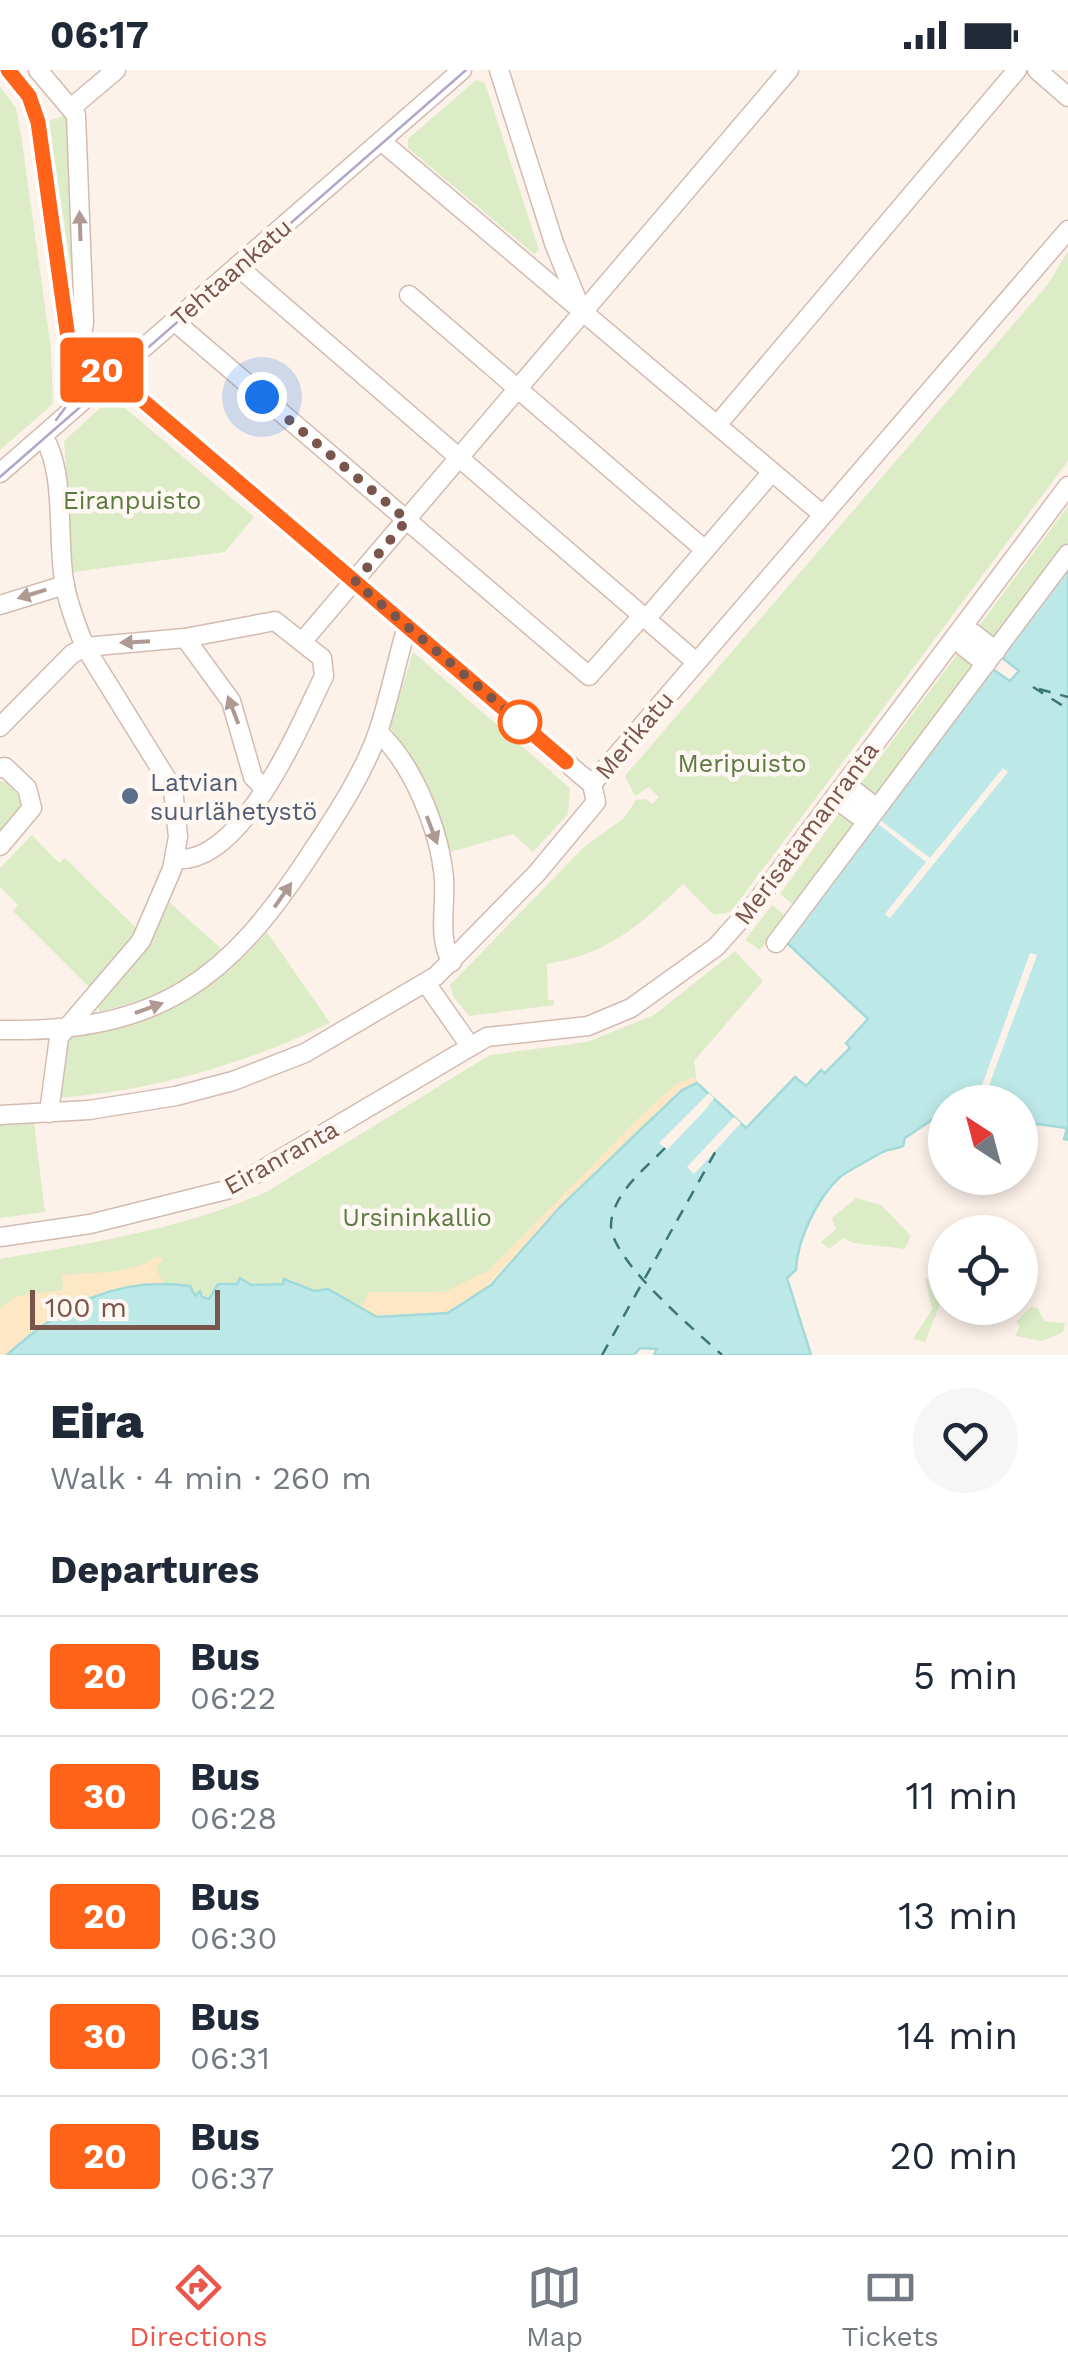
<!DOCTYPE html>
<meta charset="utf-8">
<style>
body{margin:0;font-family:"Work Sans",sans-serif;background:#f6f6f7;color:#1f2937;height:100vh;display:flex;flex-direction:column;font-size:38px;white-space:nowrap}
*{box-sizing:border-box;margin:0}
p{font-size:32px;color:#747a83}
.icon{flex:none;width:55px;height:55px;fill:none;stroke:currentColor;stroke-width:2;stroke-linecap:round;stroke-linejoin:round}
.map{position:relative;height:1285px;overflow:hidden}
.details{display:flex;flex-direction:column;background:#fff;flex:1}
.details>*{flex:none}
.badge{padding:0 20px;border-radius:8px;font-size:35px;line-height:65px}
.needle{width:65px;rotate:324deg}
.buttons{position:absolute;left:928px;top:1015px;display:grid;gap:20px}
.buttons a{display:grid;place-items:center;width:110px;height:110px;border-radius:50%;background:#fff;box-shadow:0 5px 15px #0003;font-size:50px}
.scale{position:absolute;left:30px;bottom:25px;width:190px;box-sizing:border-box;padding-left:10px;border:5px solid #79554b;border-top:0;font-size:28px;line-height:35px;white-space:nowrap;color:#79554b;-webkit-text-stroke:8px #fff7f1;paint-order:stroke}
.you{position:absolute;width:50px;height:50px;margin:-25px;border:8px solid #fff;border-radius:50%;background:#1a73e8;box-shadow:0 0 0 15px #1a73e833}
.map>.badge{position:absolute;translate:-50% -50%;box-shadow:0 0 0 5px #fff}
h2{padding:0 50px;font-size:38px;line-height:90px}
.round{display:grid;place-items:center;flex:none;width:105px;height:105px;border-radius:52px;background:#f6f6f7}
.head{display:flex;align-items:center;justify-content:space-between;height:170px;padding:0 50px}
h1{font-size:48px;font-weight:800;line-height:75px}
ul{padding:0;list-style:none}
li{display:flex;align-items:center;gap:30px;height:120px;padding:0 50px;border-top:2px solid #e0e1e3}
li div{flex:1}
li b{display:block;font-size:38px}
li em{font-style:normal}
li .badge{min-width:110px;font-weight:700;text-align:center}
.status{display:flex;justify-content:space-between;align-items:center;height:70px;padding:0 50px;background:#fff;direction:ltr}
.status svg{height:28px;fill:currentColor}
.menu{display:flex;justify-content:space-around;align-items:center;height:140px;border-top:2px solid #e0e1e3;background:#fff;font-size:28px;color:#747a83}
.menu a{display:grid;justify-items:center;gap:5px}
.menu .active{color:#ea574c}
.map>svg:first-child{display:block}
.green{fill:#dcecc7}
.sand{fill:#fde7c4}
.water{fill:#bde8e8;stroke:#a2dada;stroke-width:2.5}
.pier{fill:#fdf2ea}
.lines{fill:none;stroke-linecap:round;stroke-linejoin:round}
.ferry{stroke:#3b7677;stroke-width:2.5;stroke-dasharray:12 10;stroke-linecap:butt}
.minor-casing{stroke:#d3bbb1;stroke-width:21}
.minor{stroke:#fff;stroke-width:18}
.tram{stroke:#b3a6c9;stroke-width:2.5}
.oneway{fill:#af9993}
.line-casing{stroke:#fff;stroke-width:22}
.line{stroke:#ff6319;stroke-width:15}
.walk{stroke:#79554b;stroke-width:10;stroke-dasharray:0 18}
.stop-dot{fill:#fff;stroke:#ff6319;stroke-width:5}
.service-dot{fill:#5c6f8a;stroke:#fff7f1;stroke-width:4}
.labels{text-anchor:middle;stroke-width:9;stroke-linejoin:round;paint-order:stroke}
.street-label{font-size:25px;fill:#79554b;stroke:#fff7f1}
.park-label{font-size:25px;fill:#597a40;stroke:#fff7f1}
.service-label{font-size:25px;fill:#4e5e75;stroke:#fff7f1;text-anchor:start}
</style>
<div class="status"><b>06:17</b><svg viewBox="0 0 49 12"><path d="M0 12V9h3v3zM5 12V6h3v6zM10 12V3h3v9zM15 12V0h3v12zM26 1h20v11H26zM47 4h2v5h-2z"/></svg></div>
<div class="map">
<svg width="1068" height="1285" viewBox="0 0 1068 1285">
<rect width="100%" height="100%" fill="#fdf2ea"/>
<g class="green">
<polygon points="476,10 485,13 539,180 534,184 408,78 408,69"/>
<polygon points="0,17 16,38 21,65 51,279 53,334 0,380"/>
<polygon points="63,46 70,49 77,239 49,51"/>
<path d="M 1068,181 L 1068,391 L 742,827 L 730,842 L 714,845 L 683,814 C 641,855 606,885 547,894 L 548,930 L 554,930 L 554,935 L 469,946 L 453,926 L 450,915 L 584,777 L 624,748 L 636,730 L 646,729 L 652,734 L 659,727 L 649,717 L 635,726 L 625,706 L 1048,214 Z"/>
<polygon points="112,327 254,447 225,482 73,502 64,371"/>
<polygon points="1068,436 1068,477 995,572 976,560"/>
<polygon points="961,579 978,592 878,730 857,718"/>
<polygon points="413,582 570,718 568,744 533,782 513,764 451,782 429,728 390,656"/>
<polygon points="0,711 9,713 21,730 18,743 0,760"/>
<polygon points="843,738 859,750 797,838 780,824"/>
<polygon points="32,765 59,793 65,788 137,859 91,919 13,841 18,835 0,817 0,798"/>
<polygon points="169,832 225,882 157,926 99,942 98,937 150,875"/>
<polygon points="772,835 789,848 760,880 745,870"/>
<path d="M 267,862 L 330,953 C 243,995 154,1020 58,1028 L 70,964 C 152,958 214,923 267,862 Z"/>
<path d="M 735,881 L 763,911 L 694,991 L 697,1013 L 448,1243 L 426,1247 L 368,1245 L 328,1219 L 314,1221 L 289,1209 C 269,1225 232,1205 209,1229 L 199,1222 L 195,1226 L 190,1217 L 166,1213 L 52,1248 L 7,1285 L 0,1285 L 0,1189 C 87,1174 184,1159 266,1122 L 490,985 L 587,972 L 654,945 Z"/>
<polygon points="0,1052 34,1053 45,1142 0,1148"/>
<polygon points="856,1128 881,1135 911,1166 905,1179 854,1173 843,1168 829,1179 821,1172 836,1159 832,1148"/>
<polygon points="925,1207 942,1217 945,1233 941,1232 925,1272 913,1269 932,1239"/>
<polygon points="1031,1237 1038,1238 1044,1251 1065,1253 1063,1262 1042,1271 1015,1266 1020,1256 1016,1252"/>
</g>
<g class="sand">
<path d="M 694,1007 L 697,1013 L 682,1020 L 633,1063 L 478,1225 C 448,1244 393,1263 360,1240 L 369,1222 L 444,1222 L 488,1201 L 640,1047 L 675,1015 Z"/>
<path d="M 155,1187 L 163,1188 L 156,1199 L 165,1215 L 85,1227 L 7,1285 L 0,1285 L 0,1238 L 17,1226 L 63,1220 L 62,1205 C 91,1202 132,1205 155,1187 Z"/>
</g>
<path class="water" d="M 1068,494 L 1068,1070 L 1064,1069 L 1067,1058 L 1020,1052 L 1020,1032 L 945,1032 L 945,1041 L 905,1068 L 903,1076 C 895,1080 889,1078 881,1083 C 872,1088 846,1102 840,1107 C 817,1128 797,1170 796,1200 L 787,1208 L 811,1285 L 654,1285 L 657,1279 L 640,1278 L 634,1285 L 7,1285 C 64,1233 119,1206 190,1216 L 195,1226 L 200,1221 L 202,1227 L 209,1229 L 218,1214 L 237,1214 L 240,1208 L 251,1215 L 283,1214 L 284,1209 L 314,1221 L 328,1219 L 377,1247 L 448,1243 L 491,1215 L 560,1137 L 682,1020 L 697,1013 L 746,1058 L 795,1007 L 806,1016 L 821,1000 L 825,1003 L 850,978 L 846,973 L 868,949 L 785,871 L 991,598 L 1010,611 L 1019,601 L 1000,586 Z"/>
<g class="pier">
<polygon points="1003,698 1008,702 890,848 885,844 926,792 877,753 880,750 930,788"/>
<polygon points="1030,883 1037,885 983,1032 976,1032"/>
<polygon points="709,1023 714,1028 706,1039 667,1080 659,1073"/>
<polygon points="734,1047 741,1053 694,1104 687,1097"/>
</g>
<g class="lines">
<g class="ferry">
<polyline points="1033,617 1068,639"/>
<polyline points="1039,619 1068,627"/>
<path d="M 665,1078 C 645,1099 613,1123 611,1154 C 609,1189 696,1261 722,1285"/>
<polyline points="602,1285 717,1079"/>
</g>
<defs>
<g id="minor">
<polyline points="38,0 76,45 84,252 79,287"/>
<polyline points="499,0 555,176 578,232"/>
<polyline points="1037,0 1068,27"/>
<polyline points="71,38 116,0"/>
<polyline points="381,71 822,444"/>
<polyline points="237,196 696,592"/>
<polyline points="409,225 705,480"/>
<polyline points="174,251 589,606 642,546"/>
<polyline points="717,355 1017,0"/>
<path d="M 43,366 C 67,403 56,473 65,516 C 69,537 77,557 85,577 L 173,719 L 178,767 L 172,799 L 141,871 L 59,967 L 49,1043"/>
<polyline points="0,403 462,0"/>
<polyline points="0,535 65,515"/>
<polyline points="646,549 772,402"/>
<polyline points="973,563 996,581"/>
<polyline points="185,568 231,631 253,707 265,719"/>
<polyline points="302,572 789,0"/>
<polyline points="963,576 986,594"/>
<path d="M 0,657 L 72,584 L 85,577 L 185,568 L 275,551 L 322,588 L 324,606 C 299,657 242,796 175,789"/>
<path d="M 378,662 C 414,695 440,762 444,809 C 446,835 437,870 452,892"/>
<polyline points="0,698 5,697 27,718 32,738 0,776"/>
<polyline points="592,714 1068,160"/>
<polyline points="855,721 877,738"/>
<polyline points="844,735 867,752"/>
<polyline points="776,873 1068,484"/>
<polyline points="426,913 470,976"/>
<path d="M 0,960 C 160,963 229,910 313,780 C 337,744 365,701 379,659 C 390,625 397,590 407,556"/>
<polyline points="0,1045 89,1040 176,1026 233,1011 305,983 436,906 537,803 596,732 592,714 581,705 135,324 79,287 68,268 38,51 29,26 8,0"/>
<polyline points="0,1167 90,1154 230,1119 487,967 588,956 631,938 716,877 757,831 1068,416"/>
</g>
</defs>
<use href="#minor" class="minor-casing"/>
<use href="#minor" class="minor"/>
<g class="tram">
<polyline points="4,0 26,28 37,61 71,316 68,334 56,350"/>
<polyline points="67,275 77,291 93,301 124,296"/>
<polyline points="0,407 466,0"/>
</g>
</g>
<defs><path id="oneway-solid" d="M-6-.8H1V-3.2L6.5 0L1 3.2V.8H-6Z" transform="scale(2.5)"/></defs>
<g class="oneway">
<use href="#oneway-solid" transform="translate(80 156) rotate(-92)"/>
<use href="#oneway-solid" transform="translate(32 524) rotate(163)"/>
<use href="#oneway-solid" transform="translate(135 572) rotate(177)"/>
<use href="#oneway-solid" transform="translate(233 640) rotate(-111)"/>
<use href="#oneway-solid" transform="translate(432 760) rotate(69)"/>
<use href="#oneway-solid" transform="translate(283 825) rotate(-55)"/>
<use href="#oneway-solid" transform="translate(149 938) rotate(-20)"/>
</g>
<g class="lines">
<defs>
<polyline id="line" points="8,0 29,26 38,52 68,268 78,286 135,324 566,692"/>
</defs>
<use href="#line" class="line-casing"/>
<use href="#line" class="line"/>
<polyline class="walk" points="262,327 407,450 355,512 520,652"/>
</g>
<circle class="stop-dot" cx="520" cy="652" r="20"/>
<circle class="service-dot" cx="130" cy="726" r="10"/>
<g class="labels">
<g class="street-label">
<text transform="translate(231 202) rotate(-41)" y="9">Tehtaankatu</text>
<text transform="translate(634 665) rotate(-50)" y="9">Merikatu</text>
<text transform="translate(806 763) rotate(-53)" y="9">Merisatamanranta</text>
<text transform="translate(281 1087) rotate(-29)" y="9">Eiranranta</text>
</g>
<g class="park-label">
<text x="132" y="439">Eiranpuisto</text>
<text x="742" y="702">Meripuisto</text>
<text x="417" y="1156">Ursininkallio</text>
</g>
<g class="service-label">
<text x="150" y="721">Latvian<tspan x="150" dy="29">suurlähetystö</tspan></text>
</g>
</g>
</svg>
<div class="buttons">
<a><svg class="needle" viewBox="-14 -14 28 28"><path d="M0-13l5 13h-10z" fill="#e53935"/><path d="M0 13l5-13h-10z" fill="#747a83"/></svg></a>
<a><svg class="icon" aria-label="locate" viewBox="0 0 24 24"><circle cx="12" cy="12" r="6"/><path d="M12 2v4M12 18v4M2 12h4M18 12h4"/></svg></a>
</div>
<div class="scale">100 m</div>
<div class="you" style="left:262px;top:327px"></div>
<b class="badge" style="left:102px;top:300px;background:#ff6319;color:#fff">20</b>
</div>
<section class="details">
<div class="head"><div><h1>Eira</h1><p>Walk · 4 min · 260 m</p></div><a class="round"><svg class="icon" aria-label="heart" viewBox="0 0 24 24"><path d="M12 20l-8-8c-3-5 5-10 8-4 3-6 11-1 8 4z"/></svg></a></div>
<h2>Departures</h2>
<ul>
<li><span class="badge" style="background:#ff6319;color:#fff">20</span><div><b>Bus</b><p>06:22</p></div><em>5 min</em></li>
<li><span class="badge" style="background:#ff6319;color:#fff">30</span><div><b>Bus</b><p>06:28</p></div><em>11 min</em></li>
<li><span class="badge" style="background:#ff6319;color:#fff">20</span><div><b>Bus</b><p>06:30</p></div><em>13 min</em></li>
<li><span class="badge" style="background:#ff6319;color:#fff">30</span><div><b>Bus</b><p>06:31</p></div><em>14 min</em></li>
<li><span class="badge" style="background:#ff6319;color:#fff">20</span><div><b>Bus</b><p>06:37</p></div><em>20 min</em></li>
</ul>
</section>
<nav class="menu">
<a class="active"><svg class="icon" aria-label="directions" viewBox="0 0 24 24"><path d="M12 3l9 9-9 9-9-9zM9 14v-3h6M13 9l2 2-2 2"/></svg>Directions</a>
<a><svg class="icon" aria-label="map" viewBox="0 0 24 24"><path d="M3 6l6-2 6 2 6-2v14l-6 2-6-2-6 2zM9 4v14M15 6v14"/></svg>Map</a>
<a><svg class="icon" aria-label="tickets" viewBox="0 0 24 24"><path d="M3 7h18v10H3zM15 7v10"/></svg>Tickets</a>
</nav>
